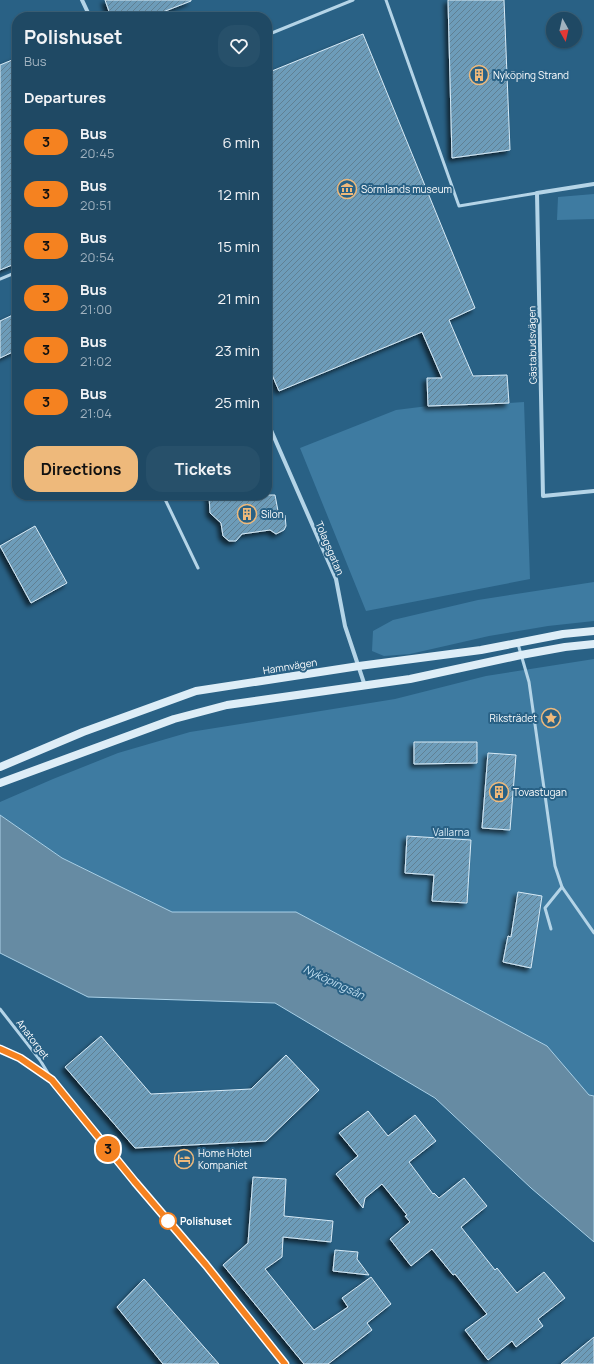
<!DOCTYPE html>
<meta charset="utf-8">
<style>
body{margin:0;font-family:Manrope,sans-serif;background:#27506a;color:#f1f3f6;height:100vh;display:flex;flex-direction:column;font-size:15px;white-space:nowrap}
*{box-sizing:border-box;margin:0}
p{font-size:13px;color:#a1b2bf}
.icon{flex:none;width:22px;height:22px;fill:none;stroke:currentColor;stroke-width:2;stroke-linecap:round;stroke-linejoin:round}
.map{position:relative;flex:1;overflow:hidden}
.sheet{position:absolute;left:12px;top:12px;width:260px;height:488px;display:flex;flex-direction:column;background:#1f4964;border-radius:16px;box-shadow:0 1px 3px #0004,0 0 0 1px #3c6178}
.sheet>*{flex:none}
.badge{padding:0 8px;border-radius:13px;font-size:14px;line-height:26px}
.needle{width:26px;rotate:172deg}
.tools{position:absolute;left:546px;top:12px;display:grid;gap:8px}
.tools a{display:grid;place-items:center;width:36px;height:36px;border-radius:50%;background:#1f4964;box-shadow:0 1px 3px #0004,0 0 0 1px #3c6178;font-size:20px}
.map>.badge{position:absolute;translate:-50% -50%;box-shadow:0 0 0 2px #fff}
h2{padding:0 12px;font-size:15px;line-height:36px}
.round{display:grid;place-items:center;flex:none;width:42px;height:42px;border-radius:16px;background:#27506a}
.overview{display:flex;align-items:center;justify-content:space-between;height:68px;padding:0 12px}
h1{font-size:19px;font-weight:700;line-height:30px}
.primary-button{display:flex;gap:8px;margin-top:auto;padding:8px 12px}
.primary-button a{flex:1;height:46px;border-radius:16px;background:#eeb97b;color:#111;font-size:16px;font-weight:700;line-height:46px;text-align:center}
.primary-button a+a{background:#27506a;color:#f1f3f6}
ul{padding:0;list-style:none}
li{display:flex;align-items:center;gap:12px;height:52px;padding:0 12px}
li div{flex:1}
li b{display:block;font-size:15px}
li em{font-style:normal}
li .badge{min-width:44px;font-weight:700;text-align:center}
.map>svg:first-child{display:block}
.green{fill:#3e7ba1}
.water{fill:#668ba3;stroke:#a9d0e7}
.building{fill:url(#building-hatch);stroke:#d7eaf6;filter:url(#shadow)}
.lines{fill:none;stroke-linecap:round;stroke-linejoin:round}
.service{stroke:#b4d4e7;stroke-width:3}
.minor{stroke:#b4d4e7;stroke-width:4}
.secondary{stroke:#ddedf7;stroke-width:8}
.line-casing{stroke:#fff;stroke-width:9}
.line{stroke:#f58220;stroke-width:6}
.stop-dot{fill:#fff;stroke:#f58220;stroke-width:2}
.labels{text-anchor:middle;stroke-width:4;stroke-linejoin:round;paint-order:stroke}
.poi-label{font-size:10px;fill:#fff;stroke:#296185;text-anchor:start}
.street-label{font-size:10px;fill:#fff;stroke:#296185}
.park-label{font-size:10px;fill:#d7eaf6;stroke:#296185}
.stop-label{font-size:10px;font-weight:bold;fill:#fff;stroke:#296185;text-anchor:start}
.water-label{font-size:11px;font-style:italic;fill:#bfddef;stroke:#296185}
</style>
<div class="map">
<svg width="594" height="1364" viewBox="0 0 594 1364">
<defs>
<pattern id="building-hatch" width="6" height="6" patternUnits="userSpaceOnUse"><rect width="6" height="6" fill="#6d9cb9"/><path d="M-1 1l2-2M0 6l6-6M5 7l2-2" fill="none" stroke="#618093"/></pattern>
<filter id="shadow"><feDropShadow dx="-3.5" dy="3.5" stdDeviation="2" flood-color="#0009"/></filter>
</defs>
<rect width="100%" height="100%" fill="#296185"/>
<g class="green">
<polygon points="594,194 594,219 557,220 558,197"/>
<polygon points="524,402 530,579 366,611 300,448 396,410 428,406 509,403"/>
<polygon points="594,582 594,621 548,626 489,636 410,654 384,656 372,651 373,631 393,620 478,600"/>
<polygon points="594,659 594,1096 589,1095 547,1046 296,912 172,912 62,858 0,815 0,802 53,779 118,753 190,732 395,699 486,676"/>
</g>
<polygon class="water" points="0,815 62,858 172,912 296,912 547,1046 589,1095 594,1096 594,1242 531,1188 435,1098 275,1003 88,997 0,953"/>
<g class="building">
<polygon points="105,0 191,0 191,1 150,17 111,17"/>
<polygon points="448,0 504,0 510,150 452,158"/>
<polygon points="363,34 475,308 449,320 473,376 507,375 509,403 428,406 427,378 442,378 422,332 279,391 267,363 267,73"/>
<polygon points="17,58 17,263 0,270 0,65"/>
<polygon points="17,313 17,350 0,358 0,321"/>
<polygon points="209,495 275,495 278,511 285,515 286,526 284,530 276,534 270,530 242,534 236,541 229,541 223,536 221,523 210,513"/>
<polygon points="35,526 67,583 31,603 0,546"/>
<polygon points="414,742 477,742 477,763 414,764"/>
<polygon points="488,753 516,755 510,830 482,828"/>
<polygon points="407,836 471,840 467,903 432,901 434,875 405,873"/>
<polygon points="518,892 542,896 531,968 503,962 508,936 511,937"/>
<polygon points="101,1036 151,1094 251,1089 286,1055 319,1090 266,1141 135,1148 65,1067"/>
<polygon points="368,1111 388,1136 415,1115 436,1141 409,1162 433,1194 434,1193 439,1198 464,1178 487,1206 461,1227 495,1270 497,1268 517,1293 544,1272 565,1298 538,1319 543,1326 516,1347 512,1341 488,1360 465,1330 487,1314 455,1274 453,1275 432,1249 411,1266 390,1239 410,1222 405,1216 407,1215 382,1184 365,1198 363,1208 336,1174 358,1156 339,1133"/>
<polygon points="253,1177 286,1179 284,1216 333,1221 331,1242 283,1237 282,1257 265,1269 314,1330 348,1307 342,1298 371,1277 391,1304 367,1323 372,1330 328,1364 304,1364 223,1265 248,1243"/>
<polygon points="335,1250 358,1252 357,1259 369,1275 333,1271"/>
<polygon points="144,1279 219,1364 163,1364 117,1307"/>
<polygon points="594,1337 594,1364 561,1364"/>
</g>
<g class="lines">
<g class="service">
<polyline points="386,0 459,206 537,193"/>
<polyline points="267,35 353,0"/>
<polyline points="0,279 17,272"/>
<polyline points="163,495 198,568"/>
<polyline points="518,644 529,682 555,866 562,887 594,933"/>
<polyline points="551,929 545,908 562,887"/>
<polyline points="0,1009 40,1060 51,1078"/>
</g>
<g class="minor">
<polyline points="82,0 90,17"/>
<polyline points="594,184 537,193 543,496 594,491"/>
<polyline points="267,421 336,579 345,626 365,686"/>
<polyline points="0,1049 20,1058 52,1080 135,1182 205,1265 285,1364"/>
</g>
<g class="secondary">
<polyline points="0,767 83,732 196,691 359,666 481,650 563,634 594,631"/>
<polyline points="0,783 174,719 227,705 410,679 521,655 565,647 594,644"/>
</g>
</g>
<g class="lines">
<defs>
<polyline id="line" points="0,1049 20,1058 52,1080 135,1182 206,1265 285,1364"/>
</defs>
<use href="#line" class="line-casing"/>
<use href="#line" class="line"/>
</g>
<defs>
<symbol id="building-ring" viewBox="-11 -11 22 22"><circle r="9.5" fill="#296185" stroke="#eeb97b" stroke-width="1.5"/><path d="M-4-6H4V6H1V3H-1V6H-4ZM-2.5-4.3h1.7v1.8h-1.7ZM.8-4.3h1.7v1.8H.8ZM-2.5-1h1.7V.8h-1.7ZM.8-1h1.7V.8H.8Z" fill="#eeb97b"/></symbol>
<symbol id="museum-ring" viewBox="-11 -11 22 22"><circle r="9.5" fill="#296185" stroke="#eeb97b" stroke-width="1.5"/><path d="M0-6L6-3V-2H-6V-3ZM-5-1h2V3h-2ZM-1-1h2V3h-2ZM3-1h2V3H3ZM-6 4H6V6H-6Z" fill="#eeb97b"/></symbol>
<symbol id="sight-ring" viewBox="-11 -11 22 22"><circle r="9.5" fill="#296185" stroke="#eeb97b" stroke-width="1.5"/><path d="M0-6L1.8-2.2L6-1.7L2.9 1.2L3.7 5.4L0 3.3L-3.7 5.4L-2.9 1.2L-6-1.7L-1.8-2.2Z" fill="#eeb97b"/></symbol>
<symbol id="hotel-ring" viewBox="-11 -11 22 22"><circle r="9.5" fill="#296185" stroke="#eeb97b" stroke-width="1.5"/><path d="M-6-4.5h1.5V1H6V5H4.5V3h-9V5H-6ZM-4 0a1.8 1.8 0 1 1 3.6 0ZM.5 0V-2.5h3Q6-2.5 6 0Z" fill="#eeb97b"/></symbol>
</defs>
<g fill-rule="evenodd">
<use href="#building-ring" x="468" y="64" width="22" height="22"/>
<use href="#museum-ring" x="336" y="178" width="22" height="22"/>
<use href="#building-ring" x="236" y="503" width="22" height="22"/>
<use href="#sight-ring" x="540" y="707" width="22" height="22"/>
<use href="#building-ring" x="488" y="781" width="22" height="22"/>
<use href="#hotel-ring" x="173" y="1148" width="22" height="22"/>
</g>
<circle class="stop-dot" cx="168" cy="1221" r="8"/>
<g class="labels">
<g class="poi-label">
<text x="493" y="79">Nyköping Strand</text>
<text x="361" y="193">Sörmlands museum</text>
<text x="261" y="518">Silon</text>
<text x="537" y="722" text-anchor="end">Riksträdet</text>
<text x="513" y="796">Tovastugan</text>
<text x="198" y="1157">Home Hotel<tspan x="198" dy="12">Kompaniet</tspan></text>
</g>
<g class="street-label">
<text transform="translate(532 345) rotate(-91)" y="4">Gästabudsvägen</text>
<text transform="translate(330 548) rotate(67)" y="4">Tolagsgatan</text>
<text transform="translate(290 666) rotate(-9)" y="4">Hamnvägen</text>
<text transform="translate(33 1039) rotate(53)" y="4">Anatorget</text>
</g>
<g class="park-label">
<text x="451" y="836">Vallarna</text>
</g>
<g class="stop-label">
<text x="180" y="1225">Polishuset</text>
</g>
<g class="water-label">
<text transform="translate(334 982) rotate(25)" y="4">Nyköpingsån</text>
</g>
</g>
</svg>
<div class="tools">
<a><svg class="needle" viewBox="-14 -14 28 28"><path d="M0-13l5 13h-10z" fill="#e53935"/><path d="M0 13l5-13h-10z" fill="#a1b2bf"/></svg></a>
</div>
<b class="badge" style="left:108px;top:1149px;background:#f58220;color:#111">3</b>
<section class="sheet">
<div class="overview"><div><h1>Polishuset</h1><p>Bus</p></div><a class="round"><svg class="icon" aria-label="heart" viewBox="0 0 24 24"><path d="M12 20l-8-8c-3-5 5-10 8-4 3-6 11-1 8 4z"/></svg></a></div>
<h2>Departures</h2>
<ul>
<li><span class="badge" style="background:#f58220;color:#111">3</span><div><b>Bus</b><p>20:45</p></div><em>6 min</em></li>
<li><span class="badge" style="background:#f58220;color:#111">3</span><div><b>Bus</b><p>20:51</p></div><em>12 min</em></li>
<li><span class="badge" style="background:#f58220;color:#111">3</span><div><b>Bus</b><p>20:54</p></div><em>15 min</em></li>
<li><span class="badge" style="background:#f58220;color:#111">3</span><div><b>Bus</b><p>21:00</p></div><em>21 min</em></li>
<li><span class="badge" style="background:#f58220;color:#111">3</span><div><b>Bus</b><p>21:02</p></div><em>23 min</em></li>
<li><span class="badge" style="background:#f58220;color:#111">3</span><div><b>Bus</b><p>21:04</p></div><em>25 min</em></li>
</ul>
<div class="primary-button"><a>Directions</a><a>Tickets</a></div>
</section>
</div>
